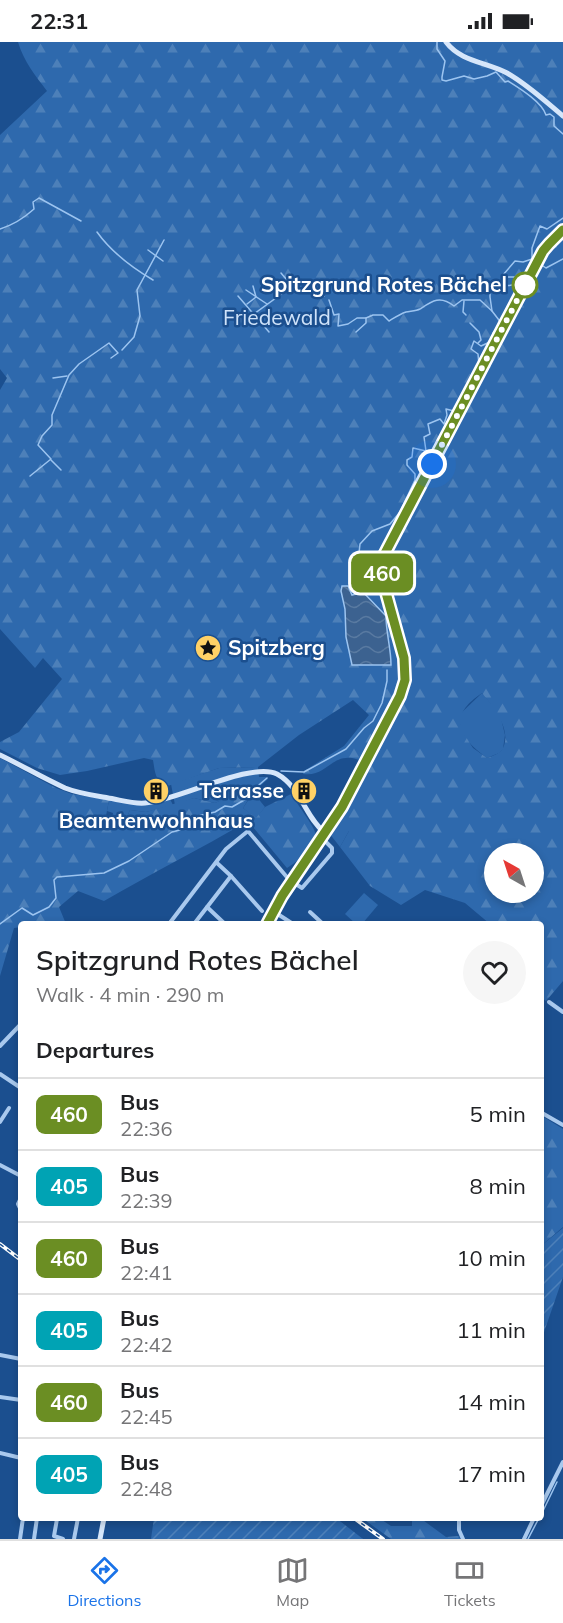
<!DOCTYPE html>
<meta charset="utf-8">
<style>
body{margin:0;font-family:Mulish,sans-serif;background:#f6f6f6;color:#202124;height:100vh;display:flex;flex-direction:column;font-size:22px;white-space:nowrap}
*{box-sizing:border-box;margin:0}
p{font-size:20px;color:#757577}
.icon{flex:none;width:33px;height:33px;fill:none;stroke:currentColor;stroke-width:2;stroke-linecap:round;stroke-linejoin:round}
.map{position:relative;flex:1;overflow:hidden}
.panel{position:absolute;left:18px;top:879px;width:526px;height:600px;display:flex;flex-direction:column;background:#fff;border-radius:6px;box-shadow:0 3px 9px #0003}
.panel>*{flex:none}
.badge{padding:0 12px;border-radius:9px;font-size:21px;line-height:39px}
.needle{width:39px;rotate:321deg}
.buttons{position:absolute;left:484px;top:801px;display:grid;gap:12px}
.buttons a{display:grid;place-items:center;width:60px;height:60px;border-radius:50%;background:#fff;box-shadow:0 3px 9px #0003;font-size:30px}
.you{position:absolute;width:30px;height:30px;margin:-15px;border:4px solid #fff;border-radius:50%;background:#1a73e8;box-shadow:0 0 0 9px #1a73e833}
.map>.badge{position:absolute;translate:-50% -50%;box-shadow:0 0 0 3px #fff}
h2{padding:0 18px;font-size:22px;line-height:54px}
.round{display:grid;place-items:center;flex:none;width:63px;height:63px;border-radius:32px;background:#f6f6f6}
.summary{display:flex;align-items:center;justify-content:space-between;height:102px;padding:0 18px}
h1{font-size:28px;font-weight:600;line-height:45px}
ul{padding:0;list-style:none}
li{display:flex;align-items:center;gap:18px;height:72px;padding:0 18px;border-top:2px solid #e0e0e0}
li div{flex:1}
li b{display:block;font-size:22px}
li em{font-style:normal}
li .badge{min-width:66px;font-weight:700;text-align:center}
.status{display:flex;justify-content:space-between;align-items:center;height:42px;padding:0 30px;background:#fff;direction:ltr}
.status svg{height:16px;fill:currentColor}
.dock{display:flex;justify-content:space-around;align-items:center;height:84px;border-top:2px solid #e0e0e0;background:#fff;font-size:16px;color:#757577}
.dock a{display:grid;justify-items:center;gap:3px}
.dock .selected{color:#1a73e8}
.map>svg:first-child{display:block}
.green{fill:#2e69ad}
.forest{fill:url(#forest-firs);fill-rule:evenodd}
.garden{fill:url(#garden-furrows)}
.water{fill:url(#water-waves);stroke:#9cc4f0;stroke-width:1.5}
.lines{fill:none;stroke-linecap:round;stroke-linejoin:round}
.stream{stroke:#9cc4f0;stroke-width:1.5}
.street{stroke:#a9c9ee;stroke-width:4}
.secondary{stroke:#d6e6fa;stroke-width:5}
.rail-casing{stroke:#fff;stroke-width:4}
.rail{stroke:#1b4f8f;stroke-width:1.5;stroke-dasharray:4.5;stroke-linecap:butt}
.line-casing{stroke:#fff;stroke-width:14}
.line{stroke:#6b8e23;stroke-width:9}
.walk{stroke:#fff;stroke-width:6;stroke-dasharray:0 10.8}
.stop-dot{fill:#fff;stroke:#6b8e23;stroke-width:3}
.labels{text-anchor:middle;stroke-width:5;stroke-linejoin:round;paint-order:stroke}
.stop-label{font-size:21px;font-weight:bold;fill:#fff;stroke:#1b4f8f;text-anchor:end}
.park-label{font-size:21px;fill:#cfe3fa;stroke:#1b4f8f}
.poi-label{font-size:21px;font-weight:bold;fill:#fff;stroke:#1b4f8f;text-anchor:start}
</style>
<div class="status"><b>22:31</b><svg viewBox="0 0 49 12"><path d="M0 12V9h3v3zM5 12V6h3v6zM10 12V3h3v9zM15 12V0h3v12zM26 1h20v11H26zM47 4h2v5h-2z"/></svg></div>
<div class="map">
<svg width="563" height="1497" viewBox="0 0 563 1497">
<defs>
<pattern id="forest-firs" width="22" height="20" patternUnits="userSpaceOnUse" patternTransform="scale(1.5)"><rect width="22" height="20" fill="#2e69ad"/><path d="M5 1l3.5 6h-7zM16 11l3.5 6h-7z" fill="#4d80b9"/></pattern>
<pattern id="garden-furrows" width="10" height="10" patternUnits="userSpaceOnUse" patternTransform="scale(1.5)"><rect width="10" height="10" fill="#2e69ad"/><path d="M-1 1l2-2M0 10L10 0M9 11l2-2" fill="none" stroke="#4d80b9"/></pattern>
<pattern id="water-waves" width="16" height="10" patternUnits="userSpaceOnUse" patternTransform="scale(1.5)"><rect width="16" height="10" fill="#3c6290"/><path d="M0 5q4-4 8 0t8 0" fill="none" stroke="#597aa1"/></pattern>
</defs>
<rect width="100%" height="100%" fill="#1b4f8f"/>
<g class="green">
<path d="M 482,651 L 500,672 L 505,693 L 503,707 L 499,711 L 487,716 C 472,705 457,692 460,672 Z"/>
<polygon points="363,719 368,722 357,748 349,789 340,805 322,782 326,782 329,780"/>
<polygon points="258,725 259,735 266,735 268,737 253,750 265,765 256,777 243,766 253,751 250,746 215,761 194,756 175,763 171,742 219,726"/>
<polygon points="170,757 173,763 146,770 130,768 125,779 111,780 113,771 107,769 109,758 139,763"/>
<polygon points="364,851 378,863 362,882 356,882 345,872"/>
</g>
<g class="forest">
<path d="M 18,0 L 563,0 L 563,939 L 546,959 L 542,956 L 542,882 L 490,882 L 465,861 L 425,848 L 401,863 L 370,844 L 340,805 L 349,789 L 340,779 L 357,748 L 368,722 C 332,702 331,736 303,732 L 304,729 L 344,704 L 369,673 L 353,658 L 299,693 L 258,725 L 219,726 L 165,745 C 155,737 155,730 153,718 L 144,716 L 87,729 L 60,733 L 37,726 L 0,707 L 0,700 L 19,690 L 62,637 L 43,616 L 35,626 L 0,587 L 0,348 L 7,336 L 0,327 L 0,93 L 47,49 C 35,33 24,20 18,0 ZM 348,544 L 352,553 L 386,574 L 386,588 L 391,608 L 346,595 L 345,567 L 341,549 ZM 482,651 C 493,665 512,687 503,706 C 500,712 492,714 487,716 L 473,706 L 464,692 L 466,686 L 460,682 C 460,667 471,659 482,651 ZM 495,812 L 534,812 L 534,850 L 495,850 Z"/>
<path d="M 0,716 L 56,746 L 72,752 L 109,758 L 105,779 L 111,780 L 125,779 L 130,768 L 146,770 L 194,756 L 215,761 L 250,745 L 253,750 L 243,766 L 256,776 L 265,765 L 291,752 C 296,760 313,783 315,790 C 319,805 298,819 287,826 L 248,779 C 200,807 152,831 104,859 L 78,849 L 59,865 L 66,882 L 21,882 L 21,885 L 14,886 L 0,934 Z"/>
<polygon points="542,1074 563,1087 563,1185 542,1203"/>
<polygon points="362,1476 379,1476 391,1484 412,1484 412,1479 420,1476 446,1495 459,1494 460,1497 391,1497"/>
</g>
<g class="garden">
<polygon points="563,1186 563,1235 542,1296 542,1203"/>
<polygon points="154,1476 336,1476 363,1497 151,1497"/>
</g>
<path class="water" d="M 342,544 L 348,544 L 352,553 L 363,550 L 386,574 C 386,591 391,606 391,623 L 352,623 L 346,595 L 345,567 L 341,549 Z"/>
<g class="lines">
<g class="stream">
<path d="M 437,0 L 437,7 L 445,19 L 442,35 L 442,38 L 446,39 L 464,34 L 474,37 L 487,34 L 496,30 L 505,40 L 508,39 C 519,46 542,60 546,73 L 550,72 L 554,75 L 554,84 L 563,92"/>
<path d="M 0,187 C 13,183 24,176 34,167 L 33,160 L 39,156 L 81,179"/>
<path d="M 97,190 C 112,211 131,225 153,238"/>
<polyline points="148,208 163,219"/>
<polyline points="540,222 546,226 563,217"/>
<polyline points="281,231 292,244"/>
<polyline points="246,248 267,262"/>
<polyline points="238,254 269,290"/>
<path d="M 329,258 L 334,273 L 339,272 L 338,284 L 348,282 L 357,276 L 366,276 L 373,273 L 383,273 L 389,279 C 394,276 400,272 406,270 C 410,269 416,269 420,267 C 432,259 440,253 454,264 L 462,258 L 480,258 L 492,269"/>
<polyline points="464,259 463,270 466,273"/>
<polyline points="247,262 256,255 253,244"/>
<polyline points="254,272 298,240 308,243 324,254"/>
<polyline points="470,281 479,290 481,298 478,301"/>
<polyline points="356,290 366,281 366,276"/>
<polyline points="122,308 134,295 140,274 137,248 164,198"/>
<polyline points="53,336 67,334"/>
<polyline points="51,418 61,428"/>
<polyline points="30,434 51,417 38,403 42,394 52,383 52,373 69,333 79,322 109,301 118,311 111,316"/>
<polyline points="360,552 352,543 355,517 359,511 360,502 372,489 390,482 400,470 415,438 415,432 407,423 407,418 412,415 413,406 426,409 424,395 430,392 428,382 440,377 444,382 447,373 446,367 454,369 479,323 478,312 471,307 474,299 481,304 492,299 493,291 502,282 492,269 490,255 490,241 494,239 500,240 506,244 512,243 516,238 514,235 505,235 503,233 515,219 523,220 532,217 532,206 540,184 547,187 563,176"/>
<polyline points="281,729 304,730 346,707 364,686 373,679 382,661 387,639 387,628"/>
<polyline points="0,882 22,866 33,873 49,865 56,856 54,838 57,835 104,831 129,819 172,790 180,788 185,777 215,770 225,764 232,765 246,757 252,749 267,736"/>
<polyline points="542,1471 557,1440"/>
<polyline points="528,1497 539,1476"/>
</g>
<g class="street">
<polyline points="217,821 231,834 262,869"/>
<polyline points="291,839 302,846 332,811 332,806 322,796"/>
<polyline points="207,865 225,882"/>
<polyline points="273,869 293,882"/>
<polyline points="310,870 323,882"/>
<polyline points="169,882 226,807 248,789 291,840"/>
<polyline points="194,882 231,834"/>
<polyline points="549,960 563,970"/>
<polyline points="0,1004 21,982"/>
<polyline points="0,1032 21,1046"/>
<polyline points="542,1071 563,1083"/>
<polyline points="0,1080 9,1066"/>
<polyline points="0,1123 21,1134"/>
<polyline points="21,1156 18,1162 21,1168"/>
<polyline points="0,1313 21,1317"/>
<polyline points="0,1355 21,1358"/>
<polyline points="0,1411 21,1416"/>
<polyline points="542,1462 563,1420"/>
<polyline points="459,1476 459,1488 463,1497"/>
<polyline points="57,1477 54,1494 63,1497"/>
<polyline points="20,1497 23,1476"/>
<polyline points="34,1497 37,1476"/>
<polyline points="74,1497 78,1476"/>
<polyline points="524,1497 534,1476"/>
</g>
<g class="secondary">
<path d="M 446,0 C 461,20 487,20 507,31 C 528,43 545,59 563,74"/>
<path d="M 0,713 C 21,723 43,736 65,746 C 80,752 98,754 114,757 C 124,759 135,762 145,761 C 177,759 251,719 277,732 C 301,745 305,775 325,791"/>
<path d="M 268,882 C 283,844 311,815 332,781 C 357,740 377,696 400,654 C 412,617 391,573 383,535 L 382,523 L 383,515 L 543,209 L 549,202 L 563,188"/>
<polyline points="100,1497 104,1476"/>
</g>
<defs>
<g id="rail">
<polyline points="0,1202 21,1218"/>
<polyline points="354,1476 383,1497"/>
</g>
</defs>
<use href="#rail" class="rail-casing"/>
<use href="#rail" class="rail"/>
</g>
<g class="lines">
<defs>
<polyline id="line" points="267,882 282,854 342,765 400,654 405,638 404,616 382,536 382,523 383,515 543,209 549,202 563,188"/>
</defs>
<use href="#line" class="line-casing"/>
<use href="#line" class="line"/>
<polyline class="walk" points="432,422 525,243"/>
</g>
<defs>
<symbol id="sight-disc" viewBox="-11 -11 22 22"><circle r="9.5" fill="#ffd166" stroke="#1b4f8f"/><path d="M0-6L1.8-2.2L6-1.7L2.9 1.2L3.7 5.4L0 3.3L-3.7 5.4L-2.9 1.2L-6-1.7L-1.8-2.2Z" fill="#111"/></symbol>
<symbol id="building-disc" viewBox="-11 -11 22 22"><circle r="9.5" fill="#ffd166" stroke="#1b4f8f"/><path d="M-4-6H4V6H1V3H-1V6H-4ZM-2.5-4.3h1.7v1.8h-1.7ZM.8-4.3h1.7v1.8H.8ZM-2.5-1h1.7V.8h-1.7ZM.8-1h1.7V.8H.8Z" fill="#111"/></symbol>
</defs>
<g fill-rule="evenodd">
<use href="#sight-disc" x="193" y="591" width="30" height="30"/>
<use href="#building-disc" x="141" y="734" width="30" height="30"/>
<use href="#building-disc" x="289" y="734" width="30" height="30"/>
</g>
<circle class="stop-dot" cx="525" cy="243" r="12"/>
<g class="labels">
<g class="stop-label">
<text x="507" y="250">Spitzgrund Rotes Bächel</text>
</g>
<g class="park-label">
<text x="277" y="283">Friedewald</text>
</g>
<g class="poi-label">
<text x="228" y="613">Spitzberg</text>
<text x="284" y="756" text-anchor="end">Terrasse</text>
<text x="156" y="786" text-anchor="middle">Beamtenwohnhaus</text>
</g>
</g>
</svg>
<div class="buttons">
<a><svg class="needle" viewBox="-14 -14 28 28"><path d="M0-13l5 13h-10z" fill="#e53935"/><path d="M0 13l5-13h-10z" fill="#757577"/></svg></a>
</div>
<div class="you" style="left:432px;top:422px"></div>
<b class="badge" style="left:382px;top:531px;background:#6b8e23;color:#fff">460</b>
<section class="panel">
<div class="summary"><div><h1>Spitzgrund Rotes Bächel</h1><p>Walk · 4 min · 290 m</p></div><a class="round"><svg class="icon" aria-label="heart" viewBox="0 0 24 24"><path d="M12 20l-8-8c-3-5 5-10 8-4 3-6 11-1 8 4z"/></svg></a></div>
<h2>Departures</h2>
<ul>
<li><span class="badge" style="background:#6b8e23;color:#fff">460</span><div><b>Bus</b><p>22:36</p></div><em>5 min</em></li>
<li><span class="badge" style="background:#00a3b4;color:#fff">405</span><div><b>Bus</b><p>22:39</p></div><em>8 min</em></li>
<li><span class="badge" style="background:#6b8e23;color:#fff">460</span><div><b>Bus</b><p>22:41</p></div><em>10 min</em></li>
<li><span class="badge" style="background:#00a3b4;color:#fff">405</span><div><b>Bus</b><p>22:42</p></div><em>11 min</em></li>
<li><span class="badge" style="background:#6b8e23;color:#fff">460</span><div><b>Bus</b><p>22:45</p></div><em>14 min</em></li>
<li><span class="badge" style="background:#00a3b4;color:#fff">405</span><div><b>Bus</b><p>22:48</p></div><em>17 min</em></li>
</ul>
</section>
</div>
<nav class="dock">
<a class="selected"><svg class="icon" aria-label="directions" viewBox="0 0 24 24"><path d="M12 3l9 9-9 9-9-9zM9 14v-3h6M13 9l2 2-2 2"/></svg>Directions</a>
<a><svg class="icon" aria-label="map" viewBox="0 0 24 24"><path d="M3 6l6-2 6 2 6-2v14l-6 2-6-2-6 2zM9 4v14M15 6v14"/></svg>Map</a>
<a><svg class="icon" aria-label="tickets" viewBox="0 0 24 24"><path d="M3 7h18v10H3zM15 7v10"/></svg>Tickets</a>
</nav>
